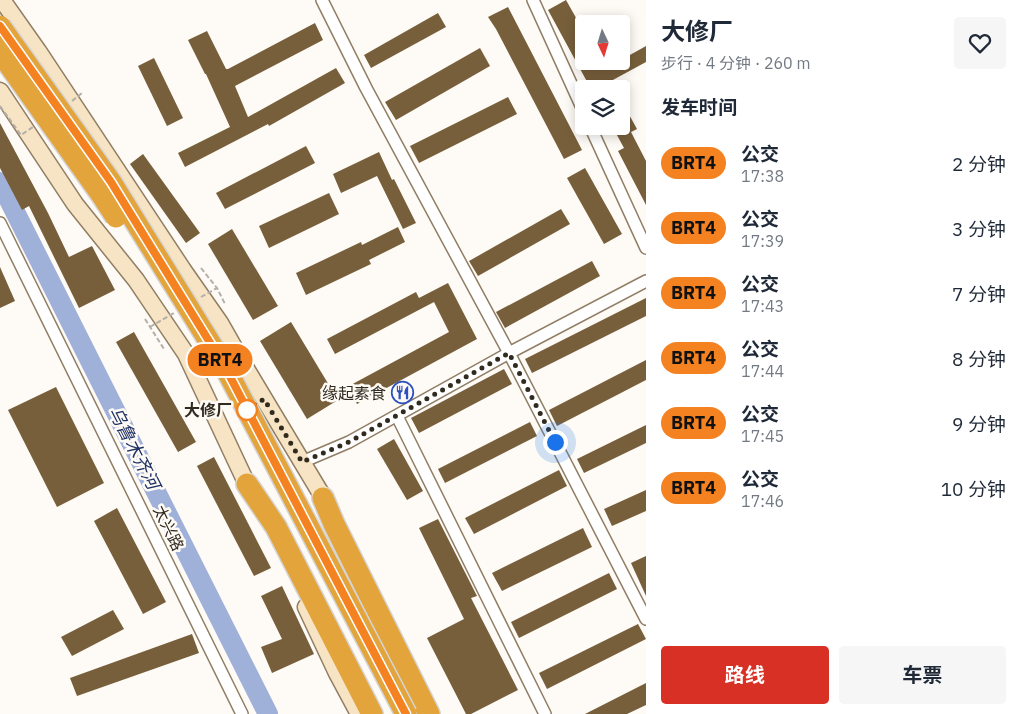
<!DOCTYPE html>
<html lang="zh">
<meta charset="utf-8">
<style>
body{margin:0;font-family:"IBM Plex Sans","Noto Sans SC",sans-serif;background:#f6f6f7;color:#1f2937;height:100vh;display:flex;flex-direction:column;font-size:19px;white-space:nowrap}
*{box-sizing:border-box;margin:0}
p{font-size:16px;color:#747a83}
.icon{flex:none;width:28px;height:28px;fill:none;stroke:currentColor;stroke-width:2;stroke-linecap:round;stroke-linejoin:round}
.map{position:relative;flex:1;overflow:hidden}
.panel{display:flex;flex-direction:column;background:#fff;width:375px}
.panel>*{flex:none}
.badge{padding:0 10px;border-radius:16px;font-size:18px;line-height:32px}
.needle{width:32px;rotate:176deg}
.buttons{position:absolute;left:575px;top:15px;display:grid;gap:10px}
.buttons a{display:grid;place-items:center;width:55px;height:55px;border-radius:5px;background:#fff;box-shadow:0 2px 12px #0003;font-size:25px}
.you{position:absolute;width:25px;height:25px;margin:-12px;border:4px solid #fff;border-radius:50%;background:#1a73e8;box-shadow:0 0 0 8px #1a73e833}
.map>.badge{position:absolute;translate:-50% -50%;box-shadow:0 0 0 2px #fff}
h2{padding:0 15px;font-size:19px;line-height:45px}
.round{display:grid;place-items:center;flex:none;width:52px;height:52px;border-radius:5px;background:#f6f6f7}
.summary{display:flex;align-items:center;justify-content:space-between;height:85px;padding:0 15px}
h1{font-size:24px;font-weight:700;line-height:38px}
.cta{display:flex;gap:10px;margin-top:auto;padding:10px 15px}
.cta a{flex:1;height:58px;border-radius:5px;background:#d93025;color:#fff;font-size:20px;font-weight:700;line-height:58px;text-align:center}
.cta a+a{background:#f6f6f7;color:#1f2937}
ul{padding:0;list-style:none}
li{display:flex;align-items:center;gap:15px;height:65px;padding:0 15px}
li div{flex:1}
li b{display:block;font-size:19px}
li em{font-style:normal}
li .badge{min-width:55px;font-weight:700;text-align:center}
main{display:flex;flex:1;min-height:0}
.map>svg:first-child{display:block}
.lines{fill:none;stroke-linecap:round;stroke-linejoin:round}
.river{stroke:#a0b1d9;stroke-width:20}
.building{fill:#775f3b}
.street-casing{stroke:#907e65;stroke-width:14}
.secondary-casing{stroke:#907e65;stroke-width:19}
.highway-casing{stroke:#d6d4d2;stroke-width:24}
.path{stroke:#b4afa8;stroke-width:2;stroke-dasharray:5 2.5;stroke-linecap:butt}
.street{stroke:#fff;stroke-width:11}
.secondary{stroke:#f7e4c4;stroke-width:16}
.highway{stroke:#e3a43c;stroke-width:21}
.highway-bridge-casing{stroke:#d6d4d2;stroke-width:24;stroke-linecap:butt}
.path-bridge{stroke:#b4afa8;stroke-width:2;stroke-dasharray:5 2.5;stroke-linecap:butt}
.highway-bridge{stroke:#e3a43c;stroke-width:21}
.line-casing{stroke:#fff;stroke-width:11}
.line{stroke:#f58220;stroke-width:8}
.walk{stroke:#312a1f;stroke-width:5;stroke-dasharray:0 9}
.stop-dot{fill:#fff;stroke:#f58220;stroke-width:2.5}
.labels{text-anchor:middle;stroke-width:5;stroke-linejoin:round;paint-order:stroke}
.poi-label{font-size:16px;fill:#312a1f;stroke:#fefaf5;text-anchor:end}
.stop-label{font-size:16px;font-weight:bold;fill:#312a1f;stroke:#fefaf5;text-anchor:end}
.street-label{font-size:16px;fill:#312a1f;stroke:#fefaf5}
.water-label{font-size:18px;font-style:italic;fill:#213365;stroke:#fefaf5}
</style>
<main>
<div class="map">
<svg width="646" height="714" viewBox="0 0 646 714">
<rect width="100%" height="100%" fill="#fefaf5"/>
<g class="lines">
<polyline class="river" points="0,182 268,714"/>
</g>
<g class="building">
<polygon points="566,0 584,32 584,61 600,61 604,69 618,61 621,61 621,60 646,46 646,62 611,81 615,89 591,89 548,10"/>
<polygon points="508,7 582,150 564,159 496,29 488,17"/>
<polygon points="438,13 446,27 371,68 364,55"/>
<polygon points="315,23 323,40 235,86 248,117 336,68 345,83 269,126 268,124 185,167 178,153 230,127 206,74 205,74 188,40 207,31 226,69 228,69"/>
<polygon points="480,48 490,66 396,120 385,102"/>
<polygon points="154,58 183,118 167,126 138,66"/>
<polygon points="508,97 517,114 419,163 410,146"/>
<polygon points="621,100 637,129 631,132 646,161 646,205 618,151 624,148 612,126 621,126"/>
<polygon points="0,123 48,213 69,257 92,246 115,290 79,308 29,206 22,210 0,168"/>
<polygon points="306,146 315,163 225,209 216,193"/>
<polygon points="379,152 392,180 394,179 416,223 403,229 377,176 341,193 333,174"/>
<polygon points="143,154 200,233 186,243 130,164"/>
<polygon points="585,168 622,234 604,244 567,178"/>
<polygon points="329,193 339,214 269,248 259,226"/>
<polygon points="561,209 570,224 478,276 469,261"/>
<polygon points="398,227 405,242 369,260 371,264 306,295 296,273 361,242 362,245"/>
<polygon points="232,229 278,306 253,320 208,244"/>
<polygon points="592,261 600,276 505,328 496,312"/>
<polygon points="0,267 15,301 0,308"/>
<polygon points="448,283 477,339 357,404 347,387 449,332 434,302 335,354 327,339 416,292 419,298"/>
<polygon points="646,298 646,316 532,373 525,359"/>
<polygon points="291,322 338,400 307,419 260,341"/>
<polygon points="134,332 196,442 178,452 116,342"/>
<polygon points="646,360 646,380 557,426 549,410"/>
<polygon points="504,369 512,384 419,433 411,418"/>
<polygon points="56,387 104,483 57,507 8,410"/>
<polygon points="530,422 537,436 445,483 438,469"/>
<polygon points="646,425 646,443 584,473 577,459"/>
<polygon points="394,439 423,491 407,500 377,449"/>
<polygon points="214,457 271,568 254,576 197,466"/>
<polygon points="559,470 567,486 474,534 465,518"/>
<polygon points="646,490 646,511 612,526 604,509"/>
<polygon points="117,508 166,602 143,614 94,521"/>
<polygon points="438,519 477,596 471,598 518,690 471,714 466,714 427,638 464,619 419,528"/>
<polygon points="583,528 592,547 502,591 492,573"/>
<polygon points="646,556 646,596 631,563"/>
<polygon points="609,573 617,589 519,638 511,622"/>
<polygon points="282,586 314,654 272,673 261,647 282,639 261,596"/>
<polygon points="113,610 124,629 72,656 61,637"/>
<polygon points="638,624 646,639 547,689 539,673"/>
<polygon points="192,634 199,653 77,696 70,678"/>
<polygon points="646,683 646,705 627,714 585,714"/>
</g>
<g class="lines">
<defs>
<g id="street">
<polyline points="322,0 366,88 509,353 646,619"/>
<polyline points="533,0 584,112"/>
<polyline points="590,126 646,248"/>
<polyline points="0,223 242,714"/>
<polyline points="397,416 545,714"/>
<polyline points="302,462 349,442 509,353 646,281"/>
</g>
<g id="secondary">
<polyline points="2,0 38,51 183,270 220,323 245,367 329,507"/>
<polyline points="0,91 75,204 136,280 186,354 252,495"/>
<polyline points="306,607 337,673 359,714"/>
</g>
<g id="highway">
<polyline points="247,484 276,527 372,714"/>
<polyline points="323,498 334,524 429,714"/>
</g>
</defs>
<use href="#street" class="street-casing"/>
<use href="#secondary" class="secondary-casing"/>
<use href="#highway" class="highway-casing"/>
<g class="path">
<polyline points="201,268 217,288 225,304"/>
<polyline points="145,319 164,349"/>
</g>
<use href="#street" class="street"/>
<use href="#secondary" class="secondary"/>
<use href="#highway" class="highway"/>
<defs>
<g id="highway-bridge">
<polyline points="0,26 111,182 225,367 406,714"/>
<polyline points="0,52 103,197 116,217"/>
</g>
</defs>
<use href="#highway-bridge" class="highway-bridge-casing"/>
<g class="path-bridge">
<polyline points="72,101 82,93"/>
<polyline points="0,106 21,135 33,127"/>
<polyline points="201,297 217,288"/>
<polyline points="150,327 174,313"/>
</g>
<use href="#highway-bridge" class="highway-bridge"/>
</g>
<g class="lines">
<defs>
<polyline id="line" points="0,26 111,182 225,367 406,714"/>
</defs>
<use href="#line" class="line-casing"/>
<use href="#line" class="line"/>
<polyline class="walk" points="247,410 264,399 302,462 349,442 509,353 555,442"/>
</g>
<defs>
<symbol id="restaurant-ring" viewBox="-11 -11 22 22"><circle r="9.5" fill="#fefaf5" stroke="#2d50bf" stroke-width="1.5"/><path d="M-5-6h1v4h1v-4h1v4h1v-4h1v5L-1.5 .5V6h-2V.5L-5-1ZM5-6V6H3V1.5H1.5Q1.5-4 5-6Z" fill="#2d50bf"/></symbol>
</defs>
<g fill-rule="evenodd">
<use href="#restaurant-ring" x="390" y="380" width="25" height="25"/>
</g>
<circle class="stop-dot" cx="247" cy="410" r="10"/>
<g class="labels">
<g class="poi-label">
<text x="386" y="399">缘起素食</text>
</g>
<g class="stop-label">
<text x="232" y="416">大修厂</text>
</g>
<g class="street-label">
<text transform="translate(169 528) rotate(64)" y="6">太兴路</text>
</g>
<g class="water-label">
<text transform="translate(134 448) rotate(63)" y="6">乌鲁木齐河</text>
</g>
</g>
</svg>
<div class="buttons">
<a><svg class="needle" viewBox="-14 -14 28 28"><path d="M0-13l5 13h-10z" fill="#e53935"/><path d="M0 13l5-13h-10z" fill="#747a83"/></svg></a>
<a><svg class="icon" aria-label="layers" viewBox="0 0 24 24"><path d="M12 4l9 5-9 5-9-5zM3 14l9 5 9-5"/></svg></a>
</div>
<div class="you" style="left:555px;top:442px"></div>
<b class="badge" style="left:220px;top:360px;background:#f58220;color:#111">BRT4</b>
</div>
<section class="panel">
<div class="summary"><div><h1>大修厂</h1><p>步行 · 4 分钟 · 260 m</p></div><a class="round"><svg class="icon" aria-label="heart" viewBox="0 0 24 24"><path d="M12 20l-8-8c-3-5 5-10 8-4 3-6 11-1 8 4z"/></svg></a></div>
<h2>发车时间</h2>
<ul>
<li><span class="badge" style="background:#f58220;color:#111">BRT4</span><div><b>公交</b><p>17:38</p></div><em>2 分钟</em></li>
<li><span class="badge" style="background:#f58220;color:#111">BRT4</span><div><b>公交</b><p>17:39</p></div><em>3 分钟</em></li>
<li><span class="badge" style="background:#f58220;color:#111">BRT4</span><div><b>公交</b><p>17:43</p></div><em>7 分钟</em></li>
<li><span class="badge" style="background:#f58220;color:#111">BRT4</span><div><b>公交</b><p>17:44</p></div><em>8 分钟</em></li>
<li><span class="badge" style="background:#f58220;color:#111">BRT4</span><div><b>公交</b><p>17:45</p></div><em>9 分钟</em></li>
<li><span class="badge" style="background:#f58220;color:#111">BRT4</span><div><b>公交</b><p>17:46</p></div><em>10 分钟</em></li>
</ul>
<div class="cta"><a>路线</a><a>车票</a></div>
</section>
</main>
